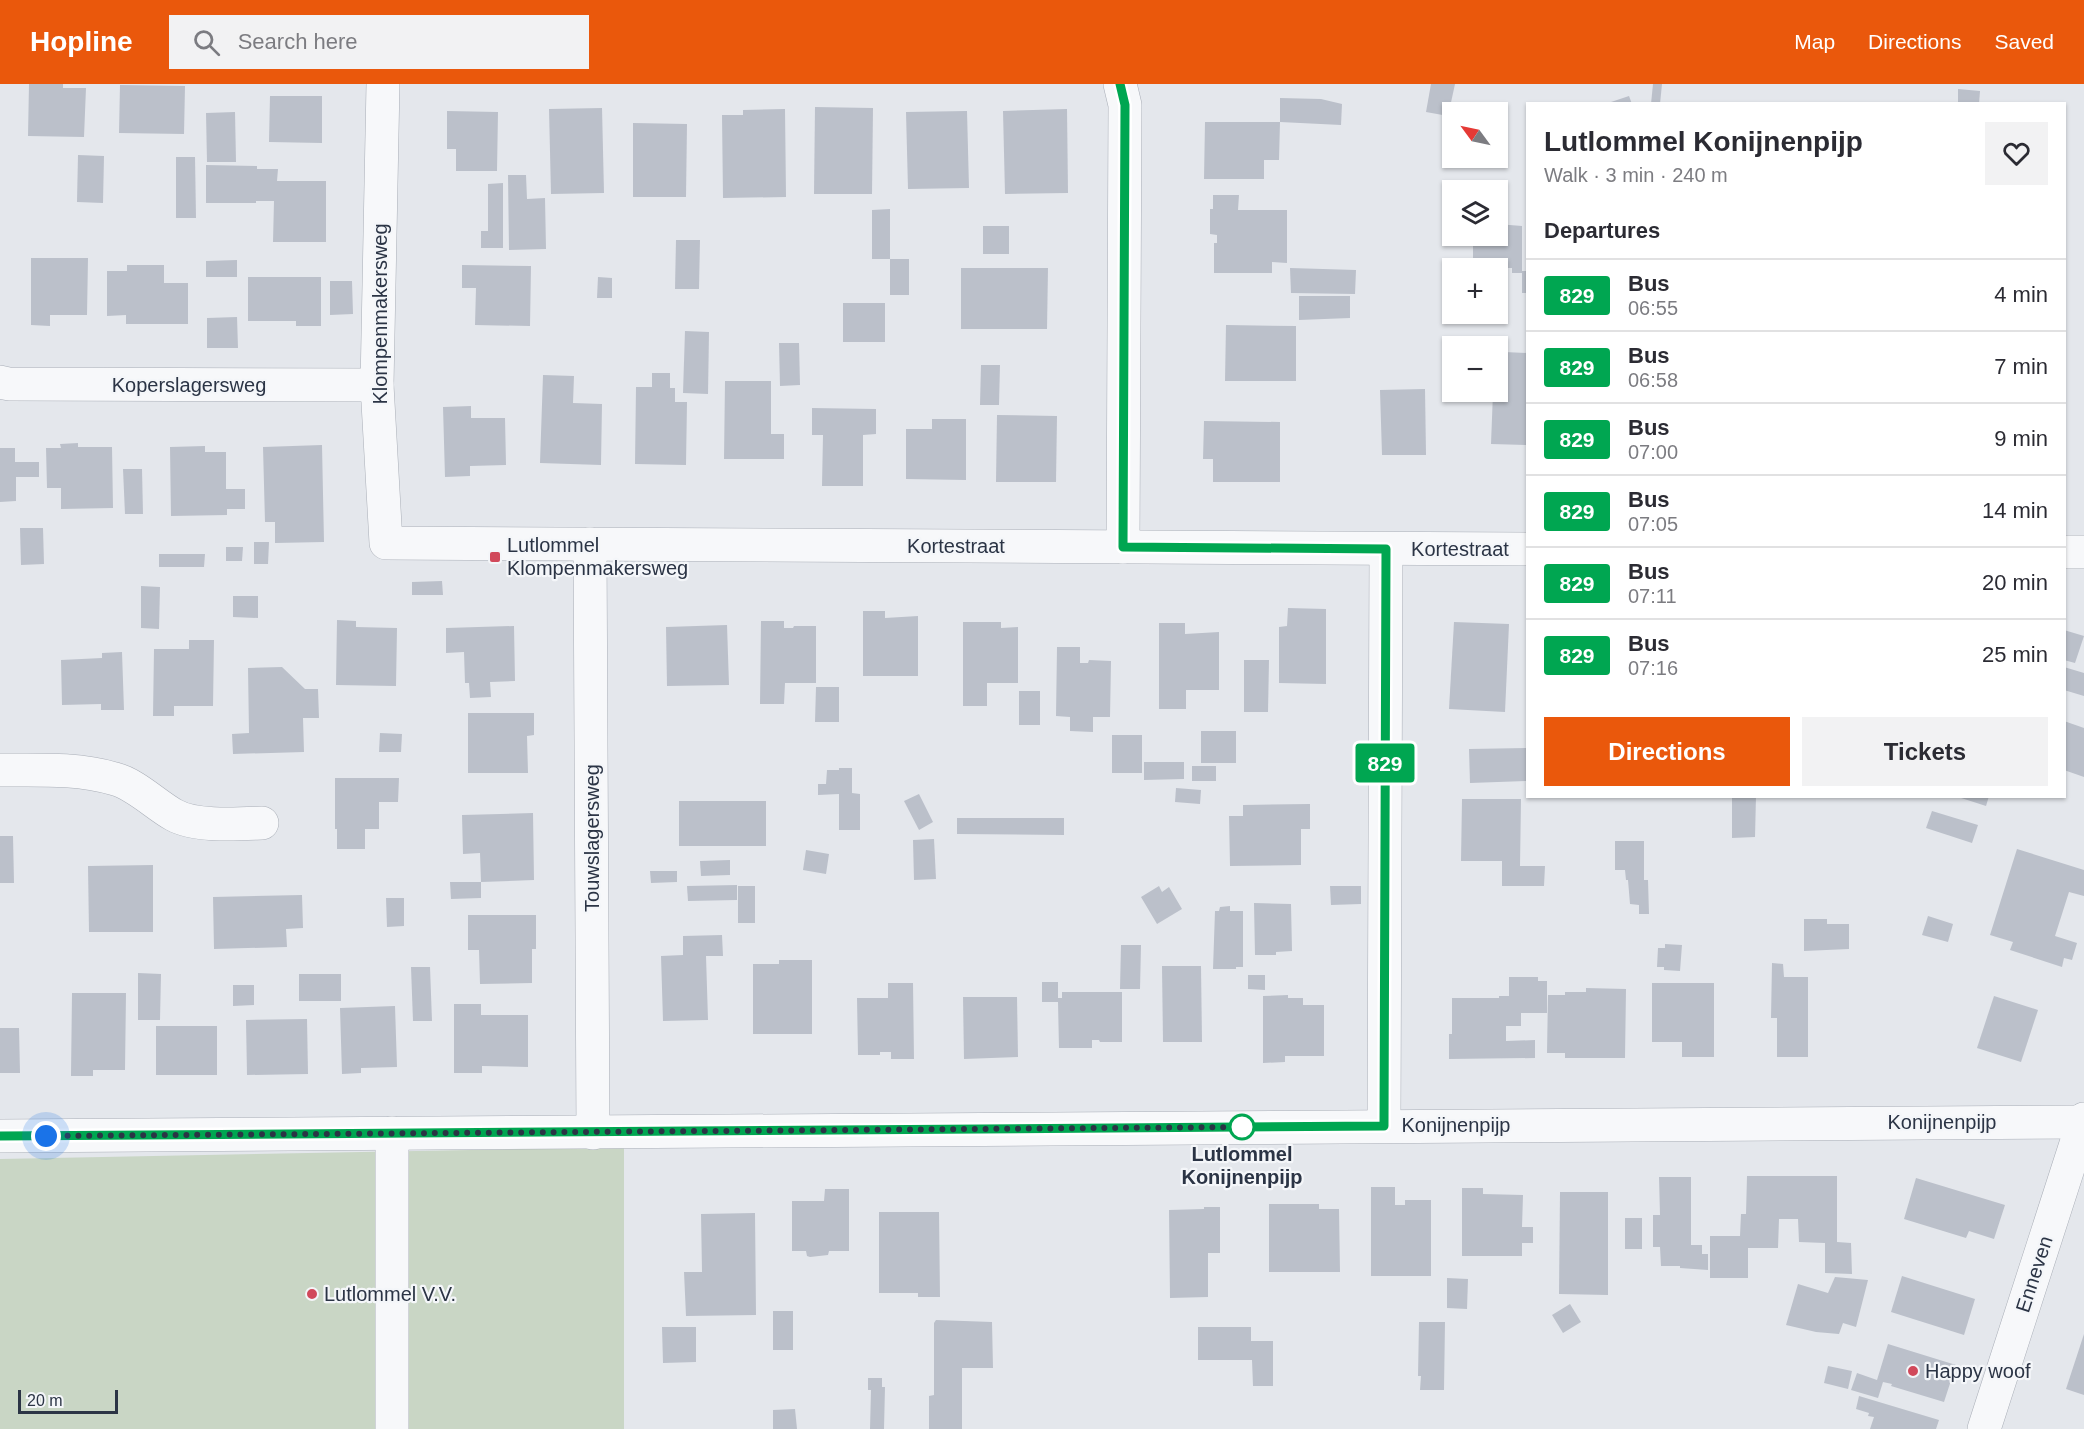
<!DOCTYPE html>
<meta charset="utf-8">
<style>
body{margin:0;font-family:Arial,sans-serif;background:#f2f2f3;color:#2b2b33;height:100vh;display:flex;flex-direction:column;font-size:22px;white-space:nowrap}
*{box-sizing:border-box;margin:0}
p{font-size:20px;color:#7c7c81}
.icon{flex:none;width:33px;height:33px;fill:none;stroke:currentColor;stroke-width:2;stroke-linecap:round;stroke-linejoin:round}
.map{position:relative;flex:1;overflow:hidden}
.drawer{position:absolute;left:1526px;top:18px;width:540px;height:696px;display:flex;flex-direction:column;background:#fff;border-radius:0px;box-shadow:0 2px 4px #0004}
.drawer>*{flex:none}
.badge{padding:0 12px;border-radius:4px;font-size:21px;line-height:39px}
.needle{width:39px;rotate:303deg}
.controls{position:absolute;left:1442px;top:18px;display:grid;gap:12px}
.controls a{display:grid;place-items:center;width:66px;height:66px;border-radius:0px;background:#fff;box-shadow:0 2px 4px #0004;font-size:30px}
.scale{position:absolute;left:18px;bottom:15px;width:100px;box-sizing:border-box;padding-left:6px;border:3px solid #2b3445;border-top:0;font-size:16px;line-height:21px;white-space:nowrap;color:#2b3445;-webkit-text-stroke:4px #f4f6f9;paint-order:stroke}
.you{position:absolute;width:30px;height:30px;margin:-15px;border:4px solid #fff;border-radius:50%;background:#1a73e8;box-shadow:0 0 0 9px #1a73e833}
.map>.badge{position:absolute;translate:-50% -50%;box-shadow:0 0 0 3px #fff}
h2{padding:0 18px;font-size:22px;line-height:54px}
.round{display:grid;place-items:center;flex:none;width:63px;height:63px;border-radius:0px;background:#f2f2f3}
.head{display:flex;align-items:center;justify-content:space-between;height:102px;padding:0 18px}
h1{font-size:28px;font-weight:700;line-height:45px}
.primary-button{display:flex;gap:12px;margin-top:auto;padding:12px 18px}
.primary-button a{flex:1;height:69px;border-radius:0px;background:#ea580c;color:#fff;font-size:24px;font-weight:700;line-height:69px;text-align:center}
.primary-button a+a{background:#f2f2f3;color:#2b2b33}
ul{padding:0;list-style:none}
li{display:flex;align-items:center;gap:18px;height:72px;padding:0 18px;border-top:2px solid #e1e1e2}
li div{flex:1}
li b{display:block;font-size:22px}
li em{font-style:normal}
li .badge{min-width:66px;font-weight:700;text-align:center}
header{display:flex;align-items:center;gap:36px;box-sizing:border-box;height:84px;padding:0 30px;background:#ea580c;color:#fff}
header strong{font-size:28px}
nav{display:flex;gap:33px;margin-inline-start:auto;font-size:21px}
.search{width:420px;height:54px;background:#f2f2f3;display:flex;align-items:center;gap:15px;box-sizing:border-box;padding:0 21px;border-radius:0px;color:#7c7c81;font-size:22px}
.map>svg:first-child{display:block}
.green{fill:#c9d6c5}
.building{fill:#bbc0ca}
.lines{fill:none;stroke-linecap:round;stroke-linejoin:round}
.minor-casing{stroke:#a9aeb7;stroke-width:34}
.minor{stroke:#f7f8fa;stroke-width:33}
.line-casing{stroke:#fff;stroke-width:14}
.line{stroke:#00a651;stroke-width:9}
.walk{stroke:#2b3445;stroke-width:6;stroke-dasharray:0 10.8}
.poi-dot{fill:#d1495b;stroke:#f4f6f9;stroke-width:2}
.stop-dot{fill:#fff;stroke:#00a651;stroke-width:3}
.labels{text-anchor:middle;stroke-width:4.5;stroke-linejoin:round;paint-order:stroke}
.street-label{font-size:20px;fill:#2b3445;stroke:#f4f6f9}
.poi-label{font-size:20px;fill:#2b3445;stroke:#f4f6f9;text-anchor:start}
.stop-label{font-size:20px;font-weight:bold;fill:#2b3445;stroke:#f4f6f9}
</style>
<header>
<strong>Hopline</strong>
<div class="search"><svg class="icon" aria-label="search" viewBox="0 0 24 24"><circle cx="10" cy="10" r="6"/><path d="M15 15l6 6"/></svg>Search here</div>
<nav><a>Map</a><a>Directions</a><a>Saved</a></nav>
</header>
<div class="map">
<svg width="2084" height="1345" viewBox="0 0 2084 1345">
<rect width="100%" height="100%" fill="#e4e7ec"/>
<polygon class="green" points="624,1063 624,1345 0,1345 0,1075"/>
<g class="building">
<polygon points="29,0 63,0 63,4 86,4 84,53 28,52"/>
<polygon points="1431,0 1455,0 1448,32 1426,28"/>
<polygon points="1653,0 1662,0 1660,20 1651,20"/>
<polygon points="120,1 185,2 184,50 119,49"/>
<polygon points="1958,5 1980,7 1979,20 1958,20"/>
<polygon points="270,12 322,12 322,59 269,58"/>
<polygon points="1629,12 1632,20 1608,20 1608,19"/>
<polygon points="1280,14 1321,15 1342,20 1341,41 1280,38"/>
<polygon points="815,23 873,24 872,110 814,110"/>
<polygon points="602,24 604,109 551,110 549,25"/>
<polygon points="785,25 786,113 723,114 722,31 743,31 743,26"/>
<polygon points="1067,25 1068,109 1005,110 1003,27"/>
<polygon points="447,27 498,28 497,87 456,87 456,65 447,65"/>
<polygon points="967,27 969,104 908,105 906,28"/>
<polygon points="235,28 236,78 207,78 206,29"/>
<polygon points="1205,38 1280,38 1279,76 1264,76 1264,95 1204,95"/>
<polygon points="633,39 687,40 686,113 633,113"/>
<polygon points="78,71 104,72 103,119 77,118"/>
<polygon points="176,73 195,73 196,134 176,134"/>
<polygon points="206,81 257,82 257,85 278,85 277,97 326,97 326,158 273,158 274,117 256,117 256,119 206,119"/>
<polygon points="508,91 526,91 527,115 545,114 546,165 509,166"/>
<polygon points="503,99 503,164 481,164 481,147 488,147 488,100"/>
<polygon points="1213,111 1239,111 1238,126 1287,126 1287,179 1272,178 1272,189 1214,189 1214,159 1217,159 1217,151 1210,150 1210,125 1213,125"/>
<polygon points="890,125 890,175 909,175 909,211 890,211 890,175 872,175 872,126"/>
<polygon points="1497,140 1522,142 1522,189 1512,189 1512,184 1473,184 1473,152 1497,152"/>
<rect x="983" y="142" width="26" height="28"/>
<polygon points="676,156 700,156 699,205 675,205"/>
<polygon points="31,174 88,174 87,231 50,231 50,242 31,241"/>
<polygon points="237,176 237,193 206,193 206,177"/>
<polygon points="127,181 164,181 164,199 188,199 188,240 126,240 126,231 107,232 107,187 127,187"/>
<polygon points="462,181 531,182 530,242 475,241 476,204 462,204"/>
<polygon points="961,184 1048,184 1047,245 961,245"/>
<polygon points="1290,184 1356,186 1355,210 1291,209"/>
<rect x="1522" y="187" width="5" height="22"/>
<polygon points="248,193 321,193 321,242 296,242 296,237 248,237"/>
<polygon points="598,193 612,194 612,214 597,214"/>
<polygon points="330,197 352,197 353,230 330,231"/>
<polygon points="1299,212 1350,212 1350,234 1299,236"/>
<rect x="843" y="219" width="42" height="39"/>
<polygon points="237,233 238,264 207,264 207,234"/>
<polygon points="1226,241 1296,242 1296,297 1225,297"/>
<polygon points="685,247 709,248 708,310 683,309"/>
<polygon points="779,259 799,259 800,301 780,302"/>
<polygon points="1504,268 1527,269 1527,361 1491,360 1493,308 1497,308 1497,286 1503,286"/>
<polygon points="981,281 1000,281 999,321 980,321"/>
<polygon points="652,289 670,289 670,304 675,304 675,318 687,318 686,381 635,380 636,303 652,303"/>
<polygon points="543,291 574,292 573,319 602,320 601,381 540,379"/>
<polygon points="725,297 771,297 771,350 784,350 784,375 724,375"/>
<polygon points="1425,305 1426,371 1382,371 1380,306"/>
<polygon points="471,322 471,334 505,334 506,381 470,382 470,392 445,393 443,323"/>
<polygon points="812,324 876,325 876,350 863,351 863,402 822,402 823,351 812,351"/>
<polygon points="997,331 1057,332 1056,398 996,398"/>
<polygon points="932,335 966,335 966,396 906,395 906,345 932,345"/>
<polygon points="1204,337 1280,338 1280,398 1213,398 1213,375 1203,375"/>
<polygon points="78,359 78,363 112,363 113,424 61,425 61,404 47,404 46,364 61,364 60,360"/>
<polygon points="322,361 324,458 275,459 275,438 265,438 263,363"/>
<polygon points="205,362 205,368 226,368 226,405 245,405 245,425 227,425 227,431 171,432 170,363"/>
<polygon points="0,364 15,364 15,378 39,378 39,393 16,393 16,417 0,418"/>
<polygon points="123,385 142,385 143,430 125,430"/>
<polygon points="20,444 43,444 44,480 21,481"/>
<polygon points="254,458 269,458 268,480 254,480"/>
<polygon points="226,463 243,463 242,477 226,477"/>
<polygon points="159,470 205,470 204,483 159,483"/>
<polygon points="442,497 443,511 412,511 412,498"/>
<polygon points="141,502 160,503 159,545 141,544"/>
<polygon points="233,512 258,512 258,534 233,533"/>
<polygon points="1288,524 1326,525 1326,600 1279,599 1279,543 1287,542"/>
<polygon points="863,527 885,527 885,534 918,532 918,592 863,592"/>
<polygon points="337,536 356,537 356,543 397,544 396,602 336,601"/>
<polygon points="761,537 784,537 784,544 793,544 794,542 816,542 816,599 785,599 784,620 760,620"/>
<polygon points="963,538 1001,538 1001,544 1018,543 1018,599 987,599 987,622 963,622"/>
<polygon points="1454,538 1509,540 1505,628 1449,625"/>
<polygon points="1159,539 1185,539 1185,550 1219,548 1219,606 1186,606 1186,625 1159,625"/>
<polygon points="727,541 729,601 667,602 666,543"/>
<polygon points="514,542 515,597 490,598 491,613 470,614 469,599 465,599 464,568 446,569 446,544"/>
<polygon points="2064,546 2084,552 2075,579 2064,576"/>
<polygon points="189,556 214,556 213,622 174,622 174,632 153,632 154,565 189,565"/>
<polygon points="1057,563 1080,563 1080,579 1088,579 1089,576 1111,577 1110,633 1093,633 1093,648 1070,647 1070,633 1056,632"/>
<polygon points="122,568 124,626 101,626 101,620 62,621 61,576 102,574 102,569"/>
<polygon points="1244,576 1269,576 1268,628 1244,628"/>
<polygon points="282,583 305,605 318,605 319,634 303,634 304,668 233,670 232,650 249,649 248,584"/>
<polygon points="2064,583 2084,589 2084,612 2064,606"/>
<polygon points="816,603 839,603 839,638 815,638"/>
<rect x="1019" y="607" width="21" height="34"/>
<polygon points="468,629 534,629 534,651 527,652 528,689 468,689"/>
<polygon points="2064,637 2084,644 2084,693 2064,686"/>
<rect x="1201" y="647" width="35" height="32"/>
<polygon points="380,649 402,650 401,668 379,668"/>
<rect x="1112" y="651" width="30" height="38"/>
<polygon points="1527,664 1527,697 1470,699 1469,665"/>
<polygon points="1144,678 1184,678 1184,695 1144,696"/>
<rect x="1192" y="682" width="24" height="15"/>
<polygon points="839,684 852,684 852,709 860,710 860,746 839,746 839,710 818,711 818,700 826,700 827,686 839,686"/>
<polygon points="335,694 399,694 398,718 379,718 379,745 365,745 365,765 337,765 337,745 335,745"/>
<polygon points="1176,704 1201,706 1200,720 1175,718"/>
<polygon points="919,710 933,738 919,746 904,717"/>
<polygon points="1732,712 1756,712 1755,753 1732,754"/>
<polygon points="1955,712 1989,712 1986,722"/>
<polygon points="1462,715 1521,715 1520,782 1545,782 1544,802 1502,802 1502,777 1461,777"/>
<rect x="679" y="717" width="87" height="45"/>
<polygon points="1310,720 1310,745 1301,745 1301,781 1230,782 1229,732 1243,732 1243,721"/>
<polygon points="1932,727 1978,741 1972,759 1926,744"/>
<polygon points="533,729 534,796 481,798 480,769 463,770 462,731"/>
<polygon points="957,734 1064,734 1064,751 957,750"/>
<polygon points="0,752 13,752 14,799 0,799"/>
<polygon points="934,755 936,795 914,796 913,756"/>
<polygon points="1615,757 1644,757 1644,796 1648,796 1649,830 1639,830 1639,821 1630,820 1628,796 1626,796 1625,786 1615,786"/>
<polygon points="2017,765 2084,786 2084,812 2069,808 2055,852 2077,859 2072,876 2064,874 2062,883 2010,866 2013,858 1990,851"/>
<polygon points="806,766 829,770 826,790 803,786"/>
<polygon points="730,776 730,791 701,792 700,777"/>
<polygon points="153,781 153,848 89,848 88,782"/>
<polygon points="650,787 677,787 677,798 651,799"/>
<polygon points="450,798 481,798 481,814 451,815"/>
<polygon points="737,801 737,816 688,817 687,802"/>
<rect x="738" y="802" width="17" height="37"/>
<polygon points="1159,802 1162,808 1169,803 1182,825 1157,840 1141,813"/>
<polygon points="1330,802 1361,802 1361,820 1331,821"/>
<polygon points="302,811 303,844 286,845 287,863 214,865 213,813"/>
<polygon points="386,814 404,814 404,842 387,843"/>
<polygon points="1254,819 1291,820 1292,867 1276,868 1276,871 1255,871"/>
<polygon points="1230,822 1230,827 1243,827 1243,883 1236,883 1236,885 1213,885 1215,827 1219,827 1220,823"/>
<polygon points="468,831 536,831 536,865 532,865 532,899 480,900 479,866 468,866"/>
<polygon points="1928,832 1953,840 1948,858 1922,851"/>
<polygon points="1804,835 1827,835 1827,840 1849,840 1849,865 1804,867"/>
<polygon points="722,851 723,872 706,872 708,936 663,937 661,872 683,871 683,852"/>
<polygon points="1665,860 1682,861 1680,887 1664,886 1664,883 1657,883 1658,864 1665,864"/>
<polygon points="1121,861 1141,861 1140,905 1120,905"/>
<polygon points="779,876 812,876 812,950 753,950 753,880 779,880"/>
<polygon points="1772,879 1783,880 1784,893 1808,893 1808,973 1777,973 1777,934 1771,934"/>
<polygon points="1162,882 1201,882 1202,958 1163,958"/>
<polygon points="411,883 430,883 432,937 413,937"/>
<polygon points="138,889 161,890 160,936 138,936"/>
<rect x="299" y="890" width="42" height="27"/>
<polygon points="1248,891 1265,891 1265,906 1248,905"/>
<polygon points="1509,893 1538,893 1538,897 1547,897 1547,929 1521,929 1521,942 1506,942 1506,957 1535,956 1535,974 1449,975 1449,950 1452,950 1452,914 1499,914 1499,912 1509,912"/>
<polygon points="1042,898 1058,898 1058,914 1062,914 1062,908 1122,908 1122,958 1100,958 1099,956 1092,956 1092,964 1059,964 1058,918 1042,918"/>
<polygon points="888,899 913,899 914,975 891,975 891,968 880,968 880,971 858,971 857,914 888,914"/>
<polygon points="1652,899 1714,899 1714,973 1682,973 1682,958 1652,958"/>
<polygon points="233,901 254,901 254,921 233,922"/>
<polygon points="1586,904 1626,905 1625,974 1565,974 1565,969 1547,969 1548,911 1565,911 1565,908 1586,908"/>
<polygon points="72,909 126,909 125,986 93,986 93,992 71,992"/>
<polygon points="1288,911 1288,914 1303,914 1303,921 1324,921 1324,972 1285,972 1285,978 1263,979 1263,912"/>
<polygon points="1994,912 2038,926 2021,978 1977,964"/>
<polygon points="963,913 1017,913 1018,973 964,975"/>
<polygon points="454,920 481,920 481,931 528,931 528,983 482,982 482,989 454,989"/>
<polygon points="395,922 397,983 361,984 361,989 342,990 340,924"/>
<polygon points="307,935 308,990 247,991 246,936"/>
<rect x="156" y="942" width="61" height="49"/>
<polygon points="0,944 19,944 20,989 0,989"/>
<polygon points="1747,1092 1837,1092 1837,1158 1851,1159 1852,1190 1825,1189 1825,1159 1799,1158 1798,1135 1779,1135 1778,1164 1748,1164 1748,1194 1710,1194 1710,1152 1740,1152 1741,1130 1746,1130"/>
<polygon points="1659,1093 1691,1093 1691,1161 1702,1161 1702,1170 1708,1170 1708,1186 1680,1184 1680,1182 1661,1182 1660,1163 1653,1163 1653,1131 1660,1131"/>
<polygon points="1916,1094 2005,1121 1994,1155 1969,1147 1966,1154 1904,1135"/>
<polygon points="1371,1103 1395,1103 1395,1121 1405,1121 1405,1116 1431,1116 1431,1192 1371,1192"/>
<polygon points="1462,1104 1483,1104 1483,1110 1523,1111 1522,1143 1533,1143 1533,1159 1522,1159 1522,1172 1462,1172"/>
<polygon points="825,1105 849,1105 849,1167 829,1167 828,1171 810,1173 807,1172 806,1167 792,1167 792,1117 824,1117"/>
<polygon points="1560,1108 1608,1108 1608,1211 1559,1210"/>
<polygon points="1269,1120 1319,1120 1319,1125 1339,1125 1340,1188 1269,1188"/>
<polygon points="1204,1123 1220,1123 1220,1169 1208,1169 1208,1213 1170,1214 1169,1126 1204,1125"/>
<polygon points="879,1128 939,1128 940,1213 918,1213 918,1209 879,1209"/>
<polygon points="755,1129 756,1231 686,1232 684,1188 702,1188 701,1130"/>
<rect x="1625" y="1134" width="17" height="31"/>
<polygon points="1902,1192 1975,1215 1964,1251 1891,1228"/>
<polygon points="1835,1193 1868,1196 1856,1243 1843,1239 1839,1250 1816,1248 1786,1241 1798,1200 1828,1209"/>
<polygon points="1447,1194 1468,1195 1467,1225 1447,1224"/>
<polygon points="1570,1220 1581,1238 1563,1249 1552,1231"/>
<rect x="773" y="1227" width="20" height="39"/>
<polygon points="936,1236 992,1238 993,1284 962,1284 962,1345 929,1345 929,1312 934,1311 934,1239"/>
<polygon points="1419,1238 1445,1238 1444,1306 1420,1306 1421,1292 1418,1292"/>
<polygon points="662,1243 696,1243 696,1278 663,1279"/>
<polygon points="1198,1243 1251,1243 1251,1257 1273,1257 1273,1302 1253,1302 1252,1276 1198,1276"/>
<polygon points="2084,1250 2084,1311 2066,1305"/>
<polygon points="1888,1260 1956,1281 1944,1318 1891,1302 1892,1300 1883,1298 1878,1314 1851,1306 1857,1289 1877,1296"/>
<polygon points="1828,1282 1852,1287 1848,1305 1824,1299"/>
<polygon points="868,1294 882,1294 882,1303 885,1303 884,1345 870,1345 871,1306 868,1306"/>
<polygon points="1859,1312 1939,1336 1936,1345 1870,1345 1874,1333 1868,1332 1869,1329 1856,1325"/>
<polygon points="795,1325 797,1345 773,1345 773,1326"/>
</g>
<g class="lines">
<defs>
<g id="minor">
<polyline points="383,0 377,301 386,459 1527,465"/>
<polyline points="1120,0 1125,21 1123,463"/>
<polyline points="0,298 9,300 377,301"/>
<polyline points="590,460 593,1049"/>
<polyline points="2064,468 2084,468"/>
<path d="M 0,686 C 39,686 78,684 115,695 C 135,700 156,721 174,731 C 195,743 238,740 262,739"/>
<polyline points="1384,1042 1386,465"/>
<polyline points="392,1049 392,1345"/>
<polyline points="0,1052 2083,1038"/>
<polyline points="1984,1345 2084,1035"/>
</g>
</defs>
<use href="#minor" class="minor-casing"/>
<use href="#minor" class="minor"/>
</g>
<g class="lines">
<defs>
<polyline id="line" points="0,1052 1384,1042 1386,465 1123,463 1125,21 1120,0"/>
</defs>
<use href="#line" class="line-casing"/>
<use href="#line" class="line"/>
<polyline class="walk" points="46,1052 1242,1043"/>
</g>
<g class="poi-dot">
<rect x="489" y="467" width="12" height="12" rx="3"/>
<circle cx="312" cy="1210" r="6"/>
<circle cx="1913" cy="1287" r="6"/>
</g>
<circle class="stop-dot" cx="1242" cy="1043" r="12"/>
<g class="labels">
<g class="street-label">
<text transform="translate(380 230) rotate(-90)" y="7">Klompenmakersweg</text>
<text x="189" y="308">Koperslagersweg</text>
<text x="956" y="469">Kortestraat</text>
<text x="1460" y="472">Kortestraat</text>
<text transform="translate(592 754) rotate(-90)" y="7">Touwslagersweg</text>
<text x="1942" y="1045">Konijnenpijp</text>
<text x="1456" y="1048">Konijnenpijp</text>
<text transform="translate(2034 1190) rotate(-72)" y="7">Enneven</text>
</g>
<g class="poi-label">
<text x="507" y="468">Lutlommel<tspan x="507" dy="23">Klompenmakersweg</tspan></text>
<text x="324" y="1217">Lutlommel V.V.</text>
<text x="1925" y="1294">Happy woof</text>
</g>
<g class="stop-label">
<text x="1242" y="1077">Lutlommel<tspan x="1242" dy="23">Konijnenpijp</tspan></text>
</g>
</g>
</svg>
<div class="controls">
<a><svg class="needle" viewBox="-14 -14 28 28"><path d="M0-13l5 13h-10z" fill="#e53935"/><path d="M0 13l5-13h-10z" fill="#7c7c81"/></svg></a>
<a><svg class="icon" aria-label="layers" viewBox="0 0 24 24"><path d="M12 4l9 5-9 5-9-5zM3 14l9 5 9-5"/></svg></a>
<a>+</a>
<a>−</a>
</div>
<div class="scale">20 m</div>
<div class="you" style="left:46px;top:1052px"></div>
<b class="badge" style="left:1385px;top:679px;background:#00a651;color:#fff">829</b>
<section class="drawer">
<div class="head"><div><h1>Lutlommel Konijnenpijp</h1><p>Walk · 3 min · 240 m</p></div><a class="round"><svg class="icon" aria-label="heart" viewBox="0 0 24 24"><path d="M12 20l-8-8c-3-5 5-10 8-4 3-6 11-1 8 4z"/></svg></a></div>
<h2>Departures</h2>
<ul>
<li><span class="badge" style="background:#00a651;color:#fff">829</span><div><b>Bus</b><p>06:55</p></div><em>4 min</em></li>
<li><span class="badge" style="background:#00a651;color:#fff">829</span><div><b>Bus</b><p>06:58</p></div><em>7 min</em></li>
<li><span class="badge" style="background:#00a651;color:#fff">829</span><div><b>Bus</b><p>07:00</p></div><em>9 min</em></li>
<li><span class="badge" style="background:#00a651;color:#fff">829</span><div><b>Bus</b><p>07:05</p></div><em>14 min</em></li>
<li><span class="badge" style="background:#00a651;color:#fff">829</span><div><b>Bus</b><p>07:11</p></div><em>20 min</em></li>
<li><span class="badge" style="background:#00a651;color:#fff">829</span><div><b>Bus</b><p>07:16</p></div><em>25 min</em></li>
</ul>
<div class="primary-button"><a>Directions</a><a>Tickets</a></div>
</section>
</div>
